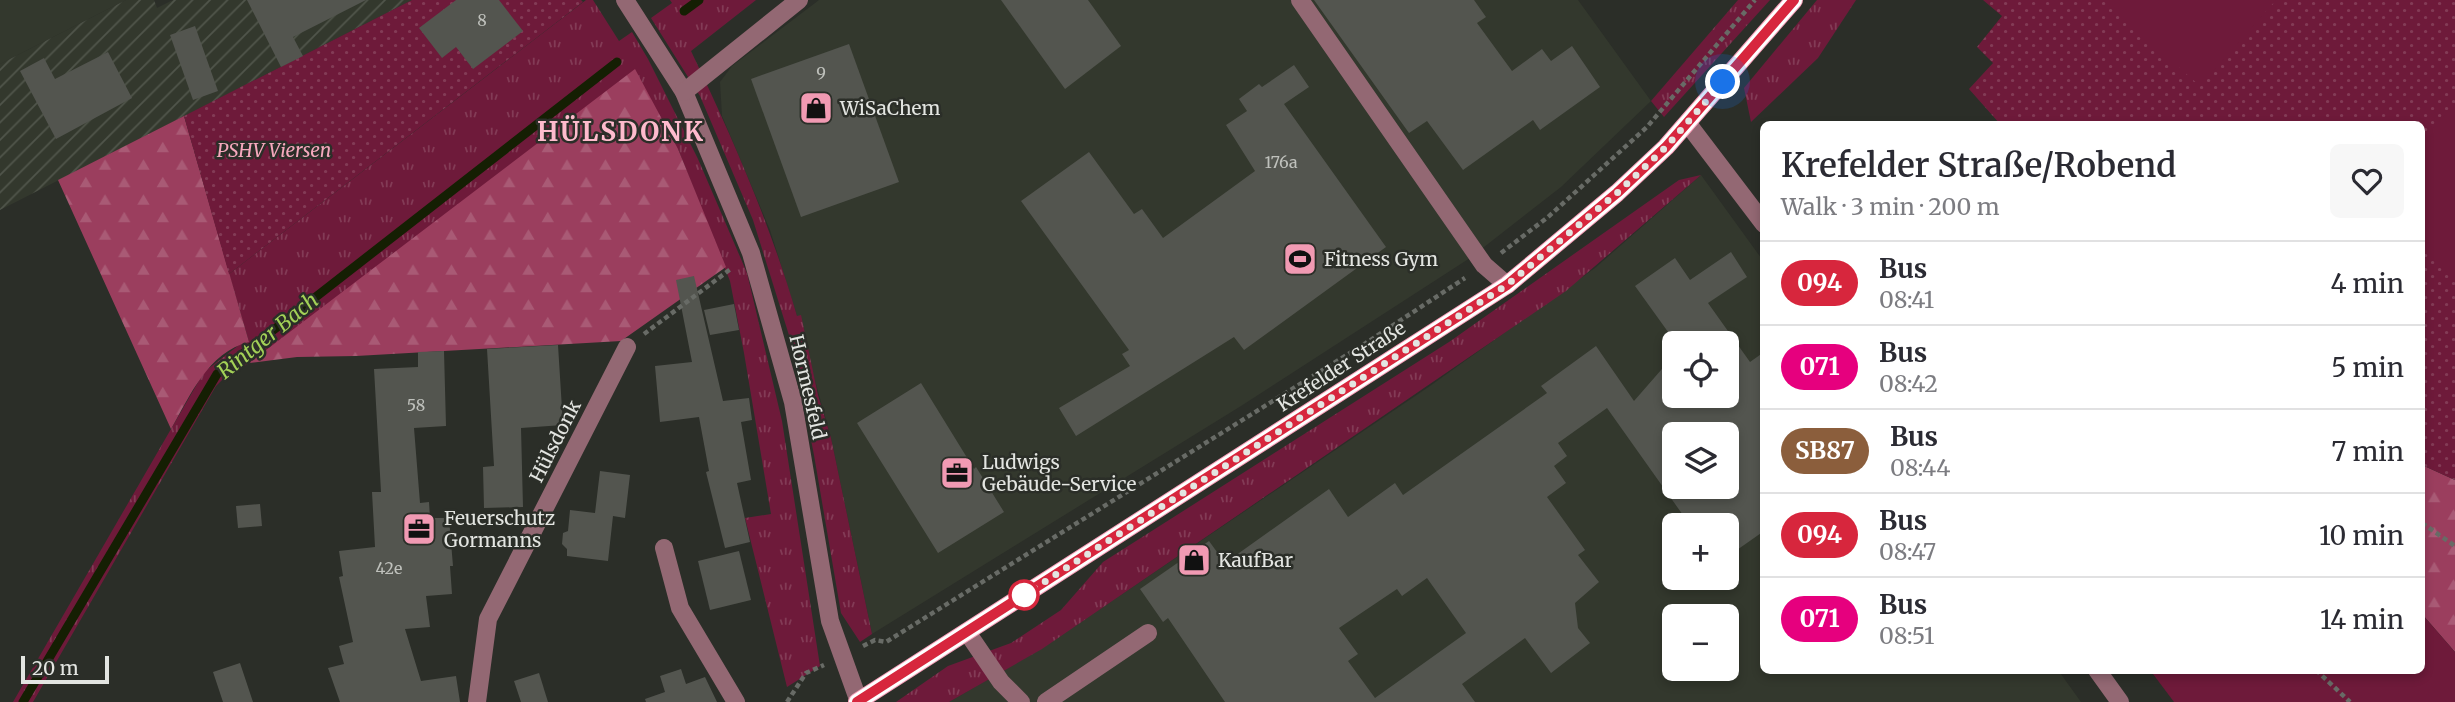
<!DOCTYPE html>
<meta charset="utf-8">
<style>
body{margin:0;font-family:Merriweather,serif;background:#f7f7f7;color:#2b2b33;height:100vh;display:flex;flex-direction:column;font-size:26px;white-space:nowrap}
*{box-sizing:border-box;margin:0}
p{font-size:23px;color:#7c7c81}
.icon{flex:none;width:38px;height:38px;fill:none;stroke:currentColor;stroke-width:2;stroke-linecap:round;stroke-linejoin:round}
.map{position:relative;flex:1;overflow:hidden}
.drawer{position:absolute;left:1760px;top:121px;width:665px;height:553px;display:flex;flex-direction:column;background:#fff;border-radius:10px;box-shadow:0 4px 10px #0003}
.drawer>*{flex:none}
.badge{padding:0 14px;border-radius:23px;font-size:24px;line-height:46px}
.tools{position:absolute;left:1662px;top:331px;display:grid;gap:14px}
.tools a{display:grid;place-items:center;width:77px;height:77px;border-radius:10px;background:#fff;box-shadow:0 4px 10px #0003;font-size:35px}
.scale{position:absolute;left:21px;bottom:18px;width:88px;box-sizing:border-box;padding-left:7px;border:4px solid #e3e5e1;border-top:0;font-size:19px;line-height:24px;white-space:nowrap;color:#e3e5e1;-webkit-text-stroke:5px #2b2e28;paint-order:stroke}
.you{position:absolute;width:35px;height:35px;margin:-18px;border:5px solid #fff;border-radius:50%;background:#1a73e8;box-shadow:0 0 0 10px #1a73e833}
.map>.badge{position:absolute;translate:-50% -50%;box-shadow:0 0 0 4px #fff}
.round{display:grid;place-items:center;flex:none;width:74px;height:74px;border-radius:10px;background:#f7f7f7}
.headline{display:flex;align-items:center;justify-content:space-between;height:119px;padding:0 21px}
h1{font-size:33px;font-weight:600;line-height:52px}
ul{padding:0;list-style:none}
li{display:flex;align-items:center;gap:21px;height:84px;padding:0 21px;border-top:2px solid #e1e1e2}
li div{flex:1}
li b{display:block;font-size:26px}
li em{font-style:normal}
li .badge{min-width:77px;font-weight:700;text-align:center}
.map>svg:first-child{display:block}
.built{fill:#33382d;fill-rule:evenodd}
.industrial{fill:url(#industrial-furrows)}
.grass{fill:url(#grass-tufts)}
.forest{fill:url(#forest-firs)}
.park{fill:url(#park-dots)}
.garden{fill:#6e1a3a}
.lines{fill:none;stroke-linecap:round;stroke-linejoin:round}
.stream{stroke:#151f03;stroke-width:9}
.building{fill:#53554f;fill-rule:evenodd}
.path{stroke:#686b66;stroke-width:4.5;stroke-dasharray:5 3.5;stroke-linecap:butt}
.minor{stroke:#936873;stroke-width:18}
.major{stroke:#faa1ba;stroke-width:18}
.line-casing{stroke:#fff;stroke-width:16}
.line{stroke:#d7263d;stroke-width:10}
.walk{stroke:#e3e5e1;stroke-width:7;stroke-dasharray:0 12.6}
.stop-dot{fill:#fff;stroke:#d7263d;stroke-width:3.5}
.labels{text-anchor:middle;stroke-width:5;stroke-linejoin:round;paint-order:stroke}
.number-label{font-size:16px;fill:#bfc1bc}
.poi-label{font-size:19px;fill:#e3e5e1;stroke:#2b2e28;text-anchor:start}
.park-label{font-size:19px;font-style:italic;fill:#f6a8bd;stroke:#2b2e28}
.street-label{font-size:19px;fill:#e3e5e1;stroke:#2b2e28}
.water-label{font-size:21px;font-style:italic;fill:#a3d157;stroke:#2b2e28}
.district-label{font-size:26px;font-weight:bold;letter-spacing:2px;fill:#febbcd;stroke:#2b2e28}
</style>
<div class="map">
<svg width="2455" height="702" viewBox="0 0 2455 702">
<defs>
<pattern id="industrial-furrows" width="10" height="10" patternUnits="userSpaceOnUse" patternTransform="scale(1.75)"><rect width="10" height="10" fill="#33382d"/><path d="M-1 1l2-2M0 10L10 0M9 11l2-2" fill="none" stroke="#50554b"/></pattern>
<pattern id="grass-tufts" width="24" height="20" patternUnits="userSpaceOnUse" patternTransform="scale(1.75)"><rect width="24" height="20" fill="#6e1a3a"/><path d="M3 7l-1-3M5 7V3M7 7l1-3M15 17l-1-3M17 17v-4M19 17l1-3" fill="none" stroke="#833b56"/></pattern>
<pattern id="forest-firs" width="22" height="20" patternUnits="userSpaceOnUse" patternTransform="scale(1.75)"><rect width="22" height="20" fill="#9b3e5e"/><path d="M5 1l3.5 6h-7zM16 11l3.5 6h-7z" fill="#a95a75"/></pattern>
<pattern id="park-dots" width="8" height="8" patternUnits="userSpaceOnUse" patternTransform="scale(1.75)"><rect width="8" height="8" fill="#6e1a3a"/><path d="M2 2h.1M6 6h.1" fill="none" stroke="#833b56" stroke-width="1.8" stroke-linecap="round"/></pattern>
</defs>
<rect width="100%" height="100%" fill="#2b2e28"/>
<g class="built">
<polygon points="0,0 126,0 0,64"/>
<polygon points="819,0 1578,0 1651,101 1561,187 1470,258 1241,406 872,634 831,438 797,316 770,230 722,116 720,82 732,66"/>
<path d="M 1701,175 L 1764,262 L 1764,670 L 2058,670 L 2081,702 L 949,702 L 1041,649 L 1430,386 L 1595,268 ZM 1675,343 L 1727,343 L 1727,396 L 1675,396 ZM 1675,434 L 1727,434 L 1727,486 L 1675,486 ZM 1675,525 L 1727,525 L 1727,578 L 1675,578 ZM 1675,616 L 1727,616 L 1727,668 L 1675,668 Z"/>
</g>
<polygon class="industrial" points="126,0 154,0 157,8 173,0 412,0 0,210 0,64"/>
<g class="grass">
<polygon points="586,0 593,0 619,41 632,32 648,59 698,159 747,273 782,421 820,666 787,687 745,518 771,514 744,353 730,281 678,149 228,374 216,386 33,702 13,702 204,372 239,345 249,342 229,274"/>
<path d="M 670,0 L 756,0 L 691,51 C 732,137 770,223 797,316 L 801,315 L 818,395 L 831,438 L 872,634 L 860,642 L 841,613 L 814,455 L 793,348 L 753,220 L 700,96 L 651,18 L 672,3 Z"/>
<polygon points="1738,0 1770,0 1664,117 1651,101"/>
<polygon points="1817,0 1856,0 1818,58 1751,122 1744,88"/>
<polygon points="1701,175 1566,291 1042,649 949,702 896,702 948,666 1011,643 1061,610 1103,562 1449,342 1679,180"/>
</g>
<g class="forest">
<polygon points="635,69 678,149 726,267 621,341 356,356 297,357 249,363"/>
<path d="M 184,116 L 249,342 C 208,352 190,396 171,429 L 58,180 Z"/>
<polygon points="2422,465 2455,480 2455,652 2422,614"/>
</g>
<g class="park">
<polygon points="412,0 581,0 583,2 229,274 184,116"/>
<polygon points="1983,0 2455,0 2455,480 2422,465 2422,124 2000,124 1969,89 1993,63 1977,47 2002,16"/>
</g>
<g class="garden">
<polygon points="2103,0 2276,0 2200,86"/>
<polygon points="2455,104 2455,274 2422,244 2422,140"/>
<polygon points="2422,614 2455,652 2455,702 2174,702 2150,670 2422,670"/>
</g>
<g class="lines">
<g class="stream">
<polyline points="684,11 699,0"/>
<polyline points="23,702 217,374 617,62"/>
</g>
</g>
<g class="building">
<polygon points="247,0 366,0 293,37 303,56 281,67"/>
<polygon points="456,0 499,0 523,31 473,69 456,47 442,58 419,28"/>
<polygon points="1001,0 1088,0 1121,46 1065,89"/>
<polygon points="1314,0 1474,0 1486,17 1477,23 1512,71 1542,49 1551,61 1572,46 1600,87 1540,130 1533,120 1463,170 1427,121 1409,133"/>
<polygon points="195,26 218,91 193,100 170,35"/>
<polygon points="849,44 899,182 801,217 751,79"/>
<polygon points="108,52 132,98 56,139 20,71 44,58 55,79"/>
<polygon points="1294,65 1309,87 1284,104 1386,247 1244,350 1234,337 1076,436 1059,408 1130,366 1122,354 1129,350 1021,201 1089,152 1134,214 1142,209 1163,238 1255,171 1226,125 1247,111 1239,99 1259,84 1262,87"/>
<path d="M 1731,252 L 1747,277 L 1708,303 L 1750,362 L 1764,352 L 1764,531 L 1727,557 L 1727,525 L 1690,525 L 1607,408 L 1558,443 L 1567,456 L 1554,466 L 1566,483 L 1547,497 L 1585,550 L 1578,555 L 1599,582 L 1575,603 L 1578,628 L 1590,643 L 1551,673 L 1525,638 L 1462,684 L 1475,702 L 1225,702 L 1168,618 L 1163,622 L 1140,589 L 1209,541 L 1225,563 L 1329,489 L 1348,517 L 1395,483 L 1403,495 L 1547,393 L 1541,386 L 1596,346 L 1634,401 L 1675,354 L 1675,396 L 1727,396 L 1727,343 L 1676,343 L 1635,286 L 1675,258 L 1690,280 ZM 1675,434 L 1727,434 L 1727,486 L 1675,486 ZM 1427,578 L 1466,633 L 1375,698 L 1348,661 L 1358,654 L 1339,628 L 1397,589 L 1402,596 Z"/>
<polygon points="694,276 723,401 749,398 752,420 741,422 751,480 737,483 750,542 725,548 706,472 709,471 699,417 660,422 655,366 692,362 676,280"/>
<polygon points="734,304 739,330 710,335 704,310"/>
<polygon points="558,345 563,425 521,428 523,507 484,508 483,467 494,466 487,349"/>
<polygon points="444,351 446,426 414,428 420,503 429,502 430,518 449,518 453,566 450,566 452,594 426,596 430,627 405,629 421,681 456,676 460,702 340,702 328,668 344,664 339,646 353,642 339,577 343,576 339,551 375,547 372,492 381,492 374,369 418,367 418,352"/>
<polygon points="921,383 974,469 976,467 1004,512 938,553 857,423"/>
<polygon points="600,471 630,475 625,518 613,516 608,561 567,556 567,549 562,544 563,533 568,531 570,510 595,513"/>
<polygon points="260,504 262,526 238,528 236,506"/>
<polygon points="739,551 751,600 710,610 698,561"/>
<polygon points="240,663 253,702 223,702 213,672"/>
<polygon points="681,669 686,684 705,677 717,702 646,702 645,699 665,692 660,676"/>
<polygon points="539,673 548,702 521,702 514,681"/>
</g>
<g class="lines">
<g class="path">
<polyline points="1501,253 1548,217 1647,127 1755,0"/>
<polyline points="644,334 732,268"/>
<polyline points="2422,523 2455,546"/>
<polyline points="863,646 875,640 886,642 1366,343 1465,278"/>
<polyline points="2316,670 2350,702"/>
<polyline points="787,702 806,673 824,665"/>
</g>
<g class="minor">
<polyline points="625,0 684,92 751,253 793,402 830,621 859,702"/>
<polyline points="1300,0 1484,265 1507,285"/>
<polyline points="684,92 799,0"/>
<polyline points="1688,124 1764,224"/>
<polyline points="664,548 680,608 736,702"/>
<polyline points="967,632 1001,682 1021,702"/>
<polyline points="2097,670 2120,702"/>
<polyline points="477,702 488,619 627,347"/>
<polyline points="1046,702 1148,633"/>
</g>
<polyline class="major" points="857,702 1507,285 1617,193 1666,147 1794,0"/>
</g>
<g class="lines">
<defs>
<polyline id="line" points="857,702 1507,285 1617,193 1666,147 1794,0"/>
</defs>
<use href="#line" class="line-casing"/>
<use href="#line" class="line"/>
<polyline class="walk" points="1024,595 1507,285 1617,193 1666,147 1723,82"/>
</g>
<defs>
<symbol id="shop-square" viewBox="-11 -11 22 22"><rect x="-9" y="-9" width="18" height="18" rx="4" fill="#f19ab3" stroke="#2b2e28"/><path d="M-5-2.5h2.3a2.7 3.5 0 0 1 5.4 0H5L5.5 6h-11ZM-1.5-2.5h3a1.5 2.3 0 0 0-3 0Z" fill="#111"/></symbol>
<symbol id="stadium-square" viewBox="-11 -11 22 22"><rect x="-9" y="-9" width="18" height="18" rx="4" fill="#f19ab3" stroke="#2b2e28"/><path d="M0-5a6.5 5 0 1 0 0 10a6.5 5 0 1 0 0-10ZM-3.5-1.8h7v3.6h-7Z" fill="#111"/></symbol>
<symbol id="office-square" viewBox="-11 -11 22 22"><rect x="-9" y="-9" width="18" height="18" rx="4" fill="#f19ab3" stroke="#2b2e28"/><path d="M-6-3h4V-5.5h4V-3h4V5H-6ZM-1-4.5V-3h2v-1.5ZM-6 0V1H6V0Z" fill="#111"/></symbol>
</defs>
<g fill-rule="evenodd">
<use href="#shop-square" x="797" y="89" width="38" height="38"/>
<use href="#stadium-square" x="1281" y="240" width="38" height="38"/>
<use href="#office-square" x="938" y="454" width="38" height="38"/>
<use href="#office-square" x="400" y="510" width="38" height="38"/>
<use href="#shop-square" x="1175" y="541" width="38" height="38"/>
</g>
<circle class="stop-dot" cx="1024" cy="595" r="14"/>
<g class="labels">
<g class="number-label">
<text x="482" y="26">8</text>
<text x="821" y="79">9</text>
<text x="1281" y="168">176a</text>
<text x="416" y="411">58</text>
<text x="389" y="574">42e</text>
</g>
<g class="poi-label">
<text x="840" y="115">WiSaChem</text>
<text x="1324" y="266">Fitness Gym</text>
<text x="982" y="469">Ludwigs<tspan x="982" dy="22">Gebäude-Service</tspan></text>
<text x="444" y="525">Feuerschutz<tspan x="444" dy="22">Gormanns</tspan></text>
<text x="1218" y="567">KaufBar</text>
</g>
<g class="park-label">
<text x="274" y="157">PSHV Viersen</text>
</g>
<g class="street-label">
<text transform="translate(1341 366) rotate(-33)" y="7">Krefelder Straße</text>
<text transform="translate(808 387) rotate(77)" y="7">Hormesfeld</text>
<text transform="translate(555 441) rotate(-63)" y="7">Hülsdonk</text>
</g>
<g class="water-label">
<text transform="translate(268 336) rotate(-39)" y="7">Rintger Bach</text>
</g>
<g class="district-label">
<text x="621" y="141">HÜLSDONK</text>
</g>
</g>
</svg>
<div class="tools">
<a><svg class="icon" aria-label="locate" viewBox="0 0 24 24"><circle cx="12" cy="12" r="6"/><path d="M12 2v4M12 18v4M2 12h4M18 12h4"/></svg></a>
<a><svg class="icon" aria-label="layers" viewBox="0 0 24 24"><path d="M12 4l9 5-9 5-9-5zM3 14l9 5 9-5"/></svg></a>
<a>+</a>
<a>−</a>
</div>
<div class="scale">20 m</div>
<div class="you" style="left:1723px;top:82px"></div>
<section class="drawer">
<div class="headline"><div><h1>Krefelder Straße/Robend</h1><p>Walk · 3 min · 200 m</p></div><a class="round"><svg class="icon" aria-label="heart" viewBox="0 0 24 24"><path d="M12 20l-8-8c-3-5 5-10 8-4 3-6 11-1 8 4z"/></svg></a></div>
<ul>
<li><span class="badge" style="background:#d7263d;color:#fff">094</span><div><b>Bus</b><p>08:41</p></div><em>4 min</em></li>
<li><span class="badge" style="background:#e6007e;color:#fff">071</span><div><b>Bus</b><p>08:42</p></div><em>5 min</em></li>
<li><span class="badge" style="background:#8b5e3c;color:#fff">SB87</span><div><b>Bus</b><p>08:44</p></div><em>7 min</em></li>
<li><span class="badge" style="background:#d7263d;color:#fff">094</span><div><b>Bus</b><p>08:47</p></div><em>10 min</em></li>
<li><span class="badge" style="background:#e6007e;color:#fff">071</span><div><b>Bus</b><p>08:51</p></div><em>14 min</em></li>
</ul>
</section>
</div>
